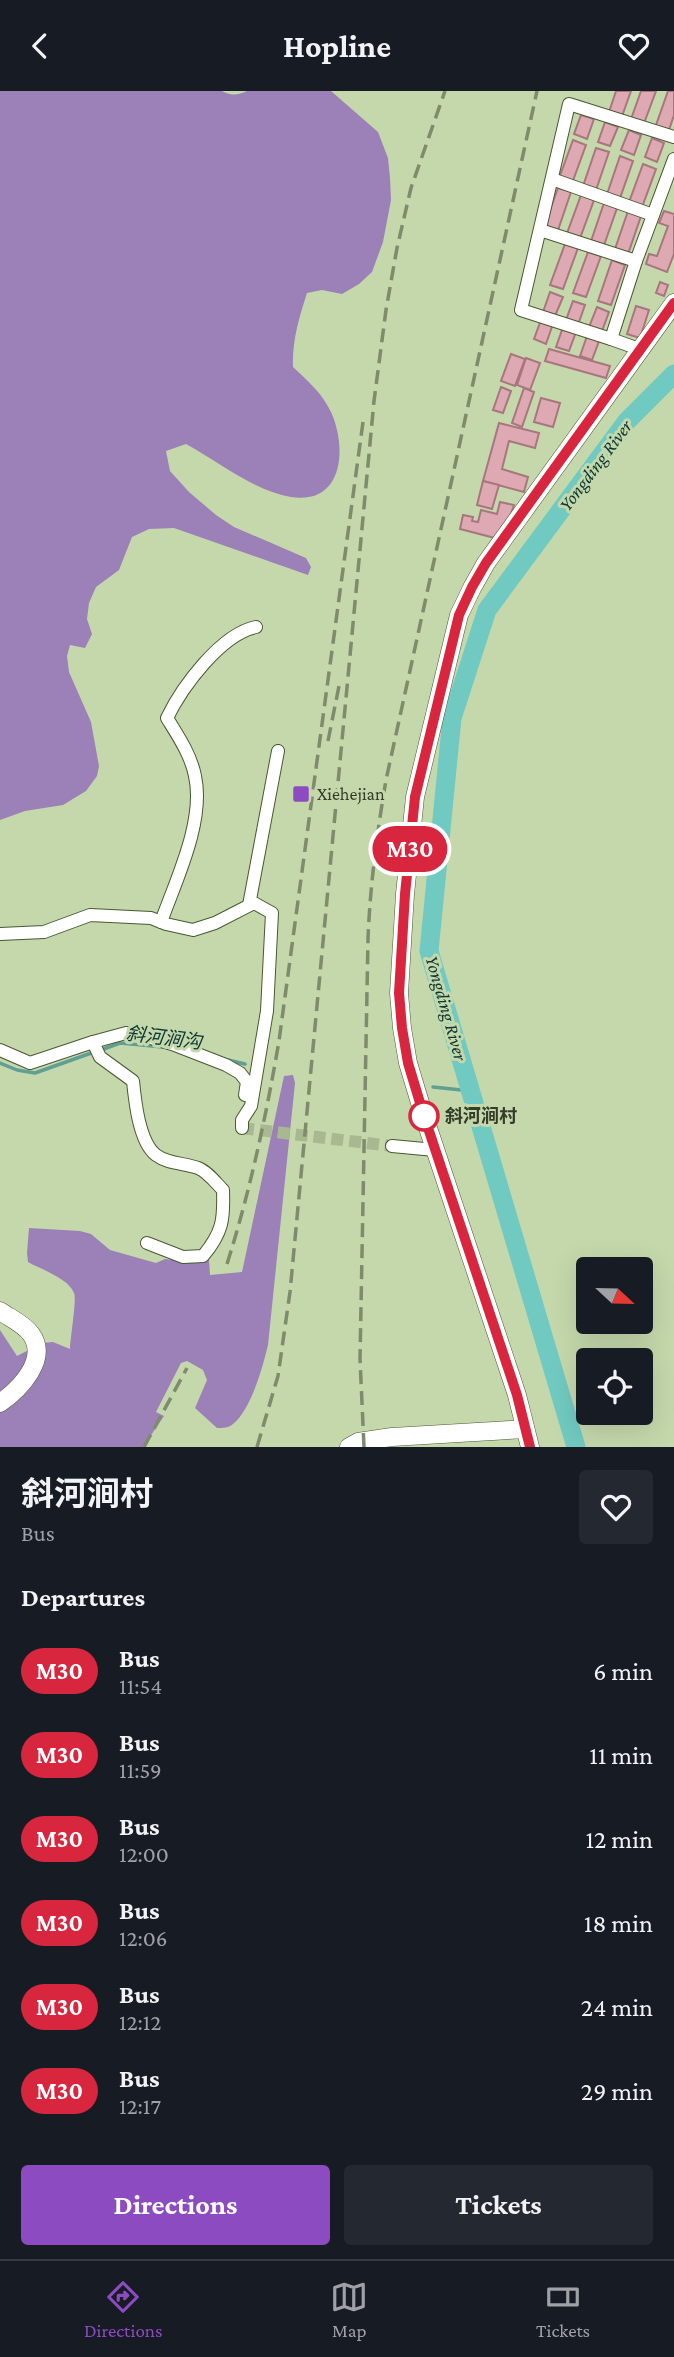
<!DOCTYPE html>
<meta charset="utf-8">
<style>
body{margin:0;font-family:"Crimson Pro","Noto Sans SC",serif;background:#242831;color:#f1f3f6;height:100vh;display:flex;flex-direction:column;font-size:26px;white-space:nowrap}
*{box-sizing:border-box;margin:0}
p{font-size:23px;color:#9ea1a6}
.icon{flex:none;width:38px;height:38px;fill:none;stroke:currentColor;stroke-width:2;stroke-linecap:round;stroke-linejoin:round}
.map{position:relative;height:1356px;overflow:hidden}
.details{display:flex;flex-direction:column;background:#171b24;flex:1}
.details>*{flex:none}
.badge{padding:0 14px;border-radius:23px;font-size:24px;line-height:46px}
.needle{width:46px;rotate:112deg}
.fabs{position:absolute;left:576px;top:1166px;display:grid;gap:14px}
.fabs a{display:grid;place-items:center;width:77px;height:77px;border-radius:7px;background:#171b24;box-shadow:0 7px 28px #0002;font-size:35px}
.map>.badge{position:absolute;translate:-50% -50%;box-shadow:0 0 0 4px #fff}
h2{padding:0 21px;font-size:26px;line-height:63px}
.round{display:grid;place-items:center;flex:none;width:74px;height:74px;border-radius:7px;background:#242831}
.summary{display:flex;align-items:center;justify-content:space-between;height:119px;padding:0 21px}
h1{font-size:33px;font-weight:700;line-height:52px}
.action{display:flex;gap:14px;margin-top:auto;padding:14px 21px}
.action a{flex:1;height:80px;border-radius:7px;background:#8c4bc0;color:#fff;font-size:28px;font-weight:700;line-height:80px;text-align:center}
.action a+a{background:#242831;color:#f1f3f6}
ul{padding:0;list-style:none}
li{display:flex;align-items:center;gap:21px;height:84px;padding:0 21px}
li div{flex:1}
li b{display:block;font-size:26px}
li em{font-style:normal}
li .badge{min-width:77px;font-weight:700;text-align:center}
header{display:flex;justify-content:space-between;align-items:center;height:91px;padding:0 21px;background:#171b24;font-size:32px;font-weight:700}
.tabs{display:flex;justify-content:space-around;align-items:center;height:98px;border-top:2px solid #363941;background:#171b24;font-size:19px;color:#9ea1a6}
.tabs a{display:grid;justify-items:center;gap:4px}
.tabs .active{color:#8c4bc0}
.map>svg:first-child{display:block}
.forest{fill:#9c80b8}
.lines{fill:none;stroke-linecap:round;stroke-linejoin:round}
.stream{stroke:#5f9f94;stroke-width:3.5}
.river{stroke:#71cac1;stroke-width:19}
.building{fill:#dea9b2;stroke:#a7767f;stroke-width:2}
.street-tunnel{stroke:#a8b992;stroke-width:12;stroke-dasharray:12 6;stroke-linecap:butt}
.street-casing{stroke:#485831;stroke-width:14}
.secondary-casing{stroke:#485831;stroke-width:19}
.street{stroke:#fff;stroke-width:12}
.secondary{stroke:#fff;stroke-width:18}
.rail{stroke:#7e8b6c;stroke-width:3.5;stroke-dasharray:14 7;stroke-linecap:butt}
.line-casing{stroke:#fff;stroke-width:16}
.line{stroke:#d7263d;stroke-width:10}
.poi-dot{fill:#8c4bc0;stroke:#c5d8ac;stroke-width:2.5}
.stop-dot{fill:#fff;stroke:#d7263d;stroke-width:3.5}
.labels{text-anchor:middle;stroke-width:6;stroke-linejoin:round;paint-order:stroke}
.poi-label{font-size:18px;fill:#353c2a;stroke:#c5d8ac;text-anchor:start}
.stop-label{font-size:18px;font-weight:bold;fill:#353c2a;stroke:#c5d8ac;text-anchor:start}
.water-label{font-size:19px;font-style:italic;fill:#0c3733;stroke:#c5d8ac}
</style>
<header><svg class="icon" aria-label="back" viewBox="0 0 24 24"><path d="M15 5l-7 7 7 7"/></svg>Hopline<svg class="icon" aria-label="heart" viewBox="0 0 24 24"><path d="M12 20l-8-8c-3-5 5-10 8-4 3-6 11-1 8 4z"/></svg></header>
<div class="map">
<svg width="674" height="1356" viewBox="0 0 674 1356">
<rect width="100%" height="100%" fill="#c5d8ac"/>
<g class="forest">
<path d="M 0,0 L 222,0 C 230,5 239,4 247,0 L 331,0 L 378,41 L 388,67 L 390,87 L 391,109 L 383,151 L 372,181 L 359,193 L 342,203 L 322,199 L 307,202 C 299,227 292,250 293,276 C 308,290 322,302 331,321 C 347,356 344,414 291,406 C 254,400 219,371 186,353 L 166,360 L 170,380 L 189,401 L 216,424 L 234,436 L 306,467 L 311,476 L 308,484 L 174,437 L 149,438 L 132,446 L 119,479 L 96,496 L 89,512 L 87,528 L 92,543 L 85,557 L 70,554 L 67,565 L 69,581 L 91,631 L 99,675 L 97,685 L 86,700 L 63,714 L 25,720 L 0,729 Z"/>
<path d="M 293,984 L 295,992 L 268,1254 C 263,1275 251,1319 233,1333 C 229,1337 223,1337 217,1337 L 195,1317 L 207,1289 L 203,1279 L 187,1270 L 181,1272 L 156,1321 L 164,1325 L 143,1356 L 0,1356 L 0,1239 L 17,1265 L 42,1252 L 53,1251 L 70,1258 C 70,1248 77,1208 74,1202 C 68,1187 42,1179 28,1171 L 27,1162 L 29,1137 L 80,1140 L 91,1143 L 110,1159 L 156,1172 L 165,1168 L 195,1172 L 209,1168 L 210,1184 L 242,1181 L 284,985 Z"/>
</g>
<g class="lines">
<g class="stream">
<polyline points="101,959 120,952 163,956"/>
<polyline points="228,969 245,973"/>
<polyline points="0,972 17,979 35,982 94,961"/>
<polyline points="433,996 471,1000"/>
</g>
<polyline class="river" points="576,1356 429,860 452,627 487,519 627,330 674,283"/>
</g>
<g class="building">
<polygon points="616,0 631,0 621,28 608,24"/>
<polygon points="641,0 656,0 643,35 630,31"/>
<polygon points="668,0 674,0 674,24 668,42 655,37"/>
<polygon points="581,24 594,28 587,48 574,43"/>
<polygon points="605,31 618,36 610,55 598,51"/>
<polygon points="629,39 641,44 634,64 621,59"/>
<polygon points="652,47 664,52 657,71 645,66"/>
<polygon points="573,49 586,54 571,95 558,90"/>
<polygon points="596,57 609,61 595,102 582,98"/>
<polygon points="620,65 633,70 619,110 606,106"/>
<polygon points="643,73 656,78 641,119 628,114"/>
<polygon points="558,97 571,101 557,142 543,138"/>
<polygon points="581,104 594,109 579,150 566,145"/>
<polygon points="604,112 617,117 603,157 590,153"/>
<polygon points="628,120 641,125 627,166 614,161"/>
<polygon points="664,120 674,123 674,163 667,181 646,173 649,163 657,165 668,135 659,132"/>
<polygon points="565,153 578,157 563,198 550,194"/>
<polygon points="588,161 601,165 586,206 573,202"/>
<polygon points="612,169 625,174 611,214 598,210"/>
<polygon points="660,191 668,194 664,205 656,202"/>
<polygon points="550,201 563,206 555,225 543,221"/>
<polygon points="573,210 585,214 578,234 566,229"/>
<polygon points="636,215 649,219 640,247 627,243"/>
<polygon points="597,216 609,221 602,240 589,236"/>
<polygon points="541,229 553,233 546,253 534,248"/>
<polygon points="563,236 576,241 569,260 556,256"/>
<polygon points="587,245 599,250 592,269 580,265"/>
<polygon points="549,258 610,275 606,287 545,270"/>
<polygon points="511,263 525,268 515,295 501,290"/>
<polygon points="526,267 540,272 530,299 517,294"/>
<polygon points="501,296 511,300 503,322 493,319"/>
<polygon points="524,297 534,301 522,336 512,332"/>
<polygon points="541,307 560,312 553,336 534,331"/>
<polygon points="499,332 539,342 535,357 509,350 502,378 528,386 524,401 483,390"/>
<polygon points="483,390 499,394 492,418 477,414"/>
<polygon points="500,411 514,414 510,426 495,447 460,438 463,424 473,426 472,430 478,431 481,419 497,423"/>
</g>
<g class="lines">
<polyline class="street-tunnel" points="242,1037 392,1055"/>
<defs>
<g id="street">
<polyline points="552,88 653,124"/>
<polyline points="540,139 636,170"/>
<polyline points="611,248 521,219 569,13 674,46"/>
<polyline points="642,259 611,248 636,170 674,68"/>
<polyline points="249,814 278,660"/>
<path d="M 161,831 C 176,789 205,730 195,685 C 191,664 178,645 167,627 C 182,596 221,543 256,536"/>
<polyline points="0,843 44,841 90,824 151,827 166,833 193,839 215,832 254,812 272,822 267,920 251,1015 242,1029 242,1037"/>
<polyline points="93,951 126,942 144,945 172,953 226,974 240,982 247,991 245,1004"/>
<path d="M 0,959 L 30,972 L 93,951 L 100,966 L 133,990 C 135,1010 139,1051 156,1064 C 168,1073 185,1072 198,1077 C 207,1080 216,1092 223,1099 C 224,1128 223,1141 203,1165 L 183,1166 L 147,1152"/>
<polyline points="392,1055 435,1059"/>
</g>
<g id="secondary">
<path d="M 0,1220 C 10,1227 24,1233 31,1243 C 49,1268 20,1298 0,1312"/>
<polyline points="349,1356 358,1351 392,1346 525,1338"/>
<polyline points="530,1356 517,1304 424,1025 408,972 402,937 399,902 405,803 415,706 459,524 472,497 486,472 674,212"/>
</g>
</defs>
<use href="#street" class="street-casing"/>
<use href="#secondary" class="secondary-casing"/>
<use href="#street" class="street"/>
<use href="#secondary" class="secondary"/>
<g class="rail">
<polyline points="328,650 339,595"/>
<path d="M 227,1173 C 250,1100 266,1026 279,950 L 363,331"/>
<polyline points="144,1356 187,1277"/>
<polyline points="257,1356 278,1285 290,1201 374,310 386,219 397,157 411,97 445,0"/>
<path d="M 364,1356 L 360,1268 L 368,848 C 370,795 377,742 386,689 L 537,0"/>
</g>
</g>
<g class="lines">
<defs>
<polyline id="line" points="530,1356 517,1304 424,1025 408,972 402,937 399,902 405,803 415,706 459,524 472,496 486,472 674,212"/>
</defs>
<use href="#line" class="line-casing"/>
<use href="#line" class="line"/>
</g>
<rect class="poi-dot" x="292" y="694" width="18" height="18" rx="3.5"/>
<circle class="stop-dot" cx="424" cy="1025" r="14"/>
<g class="labels">
<g class="poi-label">
<text x="317" y="709">Xiehejian</text>
</g>
<g class="stop-label">
<text x="445" y="1031">斜河涧村</text>
</g>
<g class="water-label">
<text transform="translate(595 374) rotate(-53)" y="7">Yongding River</text>
<text transform="translate(447 917) rotate(74)" y="7">Yongding River</text>
<text transform="translate(164 946) rotate(7)" y="7">斜河涧沟</text>
</g>
</g>
</svg>
<div class="fabs">
<a><svg class="needle" viewBox="-14 -14 28 28"><path d="M0-13l5 13h-10z" fill="#e53935"/><path d="M0 13l5-13h-10z" fill="#9ea1a6"/></svg></a>
<a><svg class="icon" aria-label="locate" viewBox="0 0 24 24"><circle cx="12" cy="12" r="6"/><path d="M12 2v4M12 18v4M2 12h4M18 12h4"/></svg></a>
</div>
<b class="badge" style="left:410px;top:758px;background:#d7263d;color:#fff">M30</b>
</div>
<section class="details">
<div class="summary"><div><h1>斜河涧村</h1><p>Bus</p></div><a class="round"><svg class="icon" aria-label="heart" viewBox="0 0 24 24"><path d="M12 20l-8-8c-3-5 5-10 8-4 3-6 11-1 8 4z"/></svg></a></div>
<h2>Departures</h2>
<ul>
<li><span class="badge" style="background:#d7263d;color:#fff">M30</span><div><b>Bus</b><p>11:54</p></div><em>6 min</em></li>
<li><span class="badge" style="background:#d7263d;color:#fff">M30</span><div><b>Bus</b><p>11:59</p></div><em>11 min</em></li>
<li><span class="badge" style="background:#d7263d;color:#fff">M30</span><div><b>Bus</b><p>12:00</p></div><em>12 min</em></li>
<li><span class="badge" style="background:#d7263d;color:#fff">M30</span><div><b>Bus</b><p>12:06</p></div><em>18 min</em></li>
<li><span class="badge" style="background:#d7263d;color:#fff">M30</span><div><b>Bus</b><p>12:12</p></div><em>24 min</em></li>
<li><span class="badge" style="background:#d7263d;color:#fff">M30</span><div><b>Bus</b><p>12:17</p></div><em>29 min</em></li>
</ul>
<div class="action"><a>Directions</a><a>Tickets</a></div>
</section>
<nav class="tabs">
<a class="active"><svg class="icon" aria-label="directions" viewBox="0 0 24 24"><path d="M12 3l9 9-9 9-9-9zM9 14v-3h6M13 9l2 2-2 2"/></svg>Directions</a>
<a><svg class="icon" aria-label="map" viewBox="0 0 24 24"><path d="M3 6l6-2 6 2 6-2v14l-6 2-6-2-6 2zM9 4v14M15 6v14"/></svg>Map</a>
<a><svg class="icon" aria-label="tickets" viewBox="0 0 24 24"><path d="M3 7h18v10H3zM15 7v10"/></svg>Tickets</a>
</nav>
